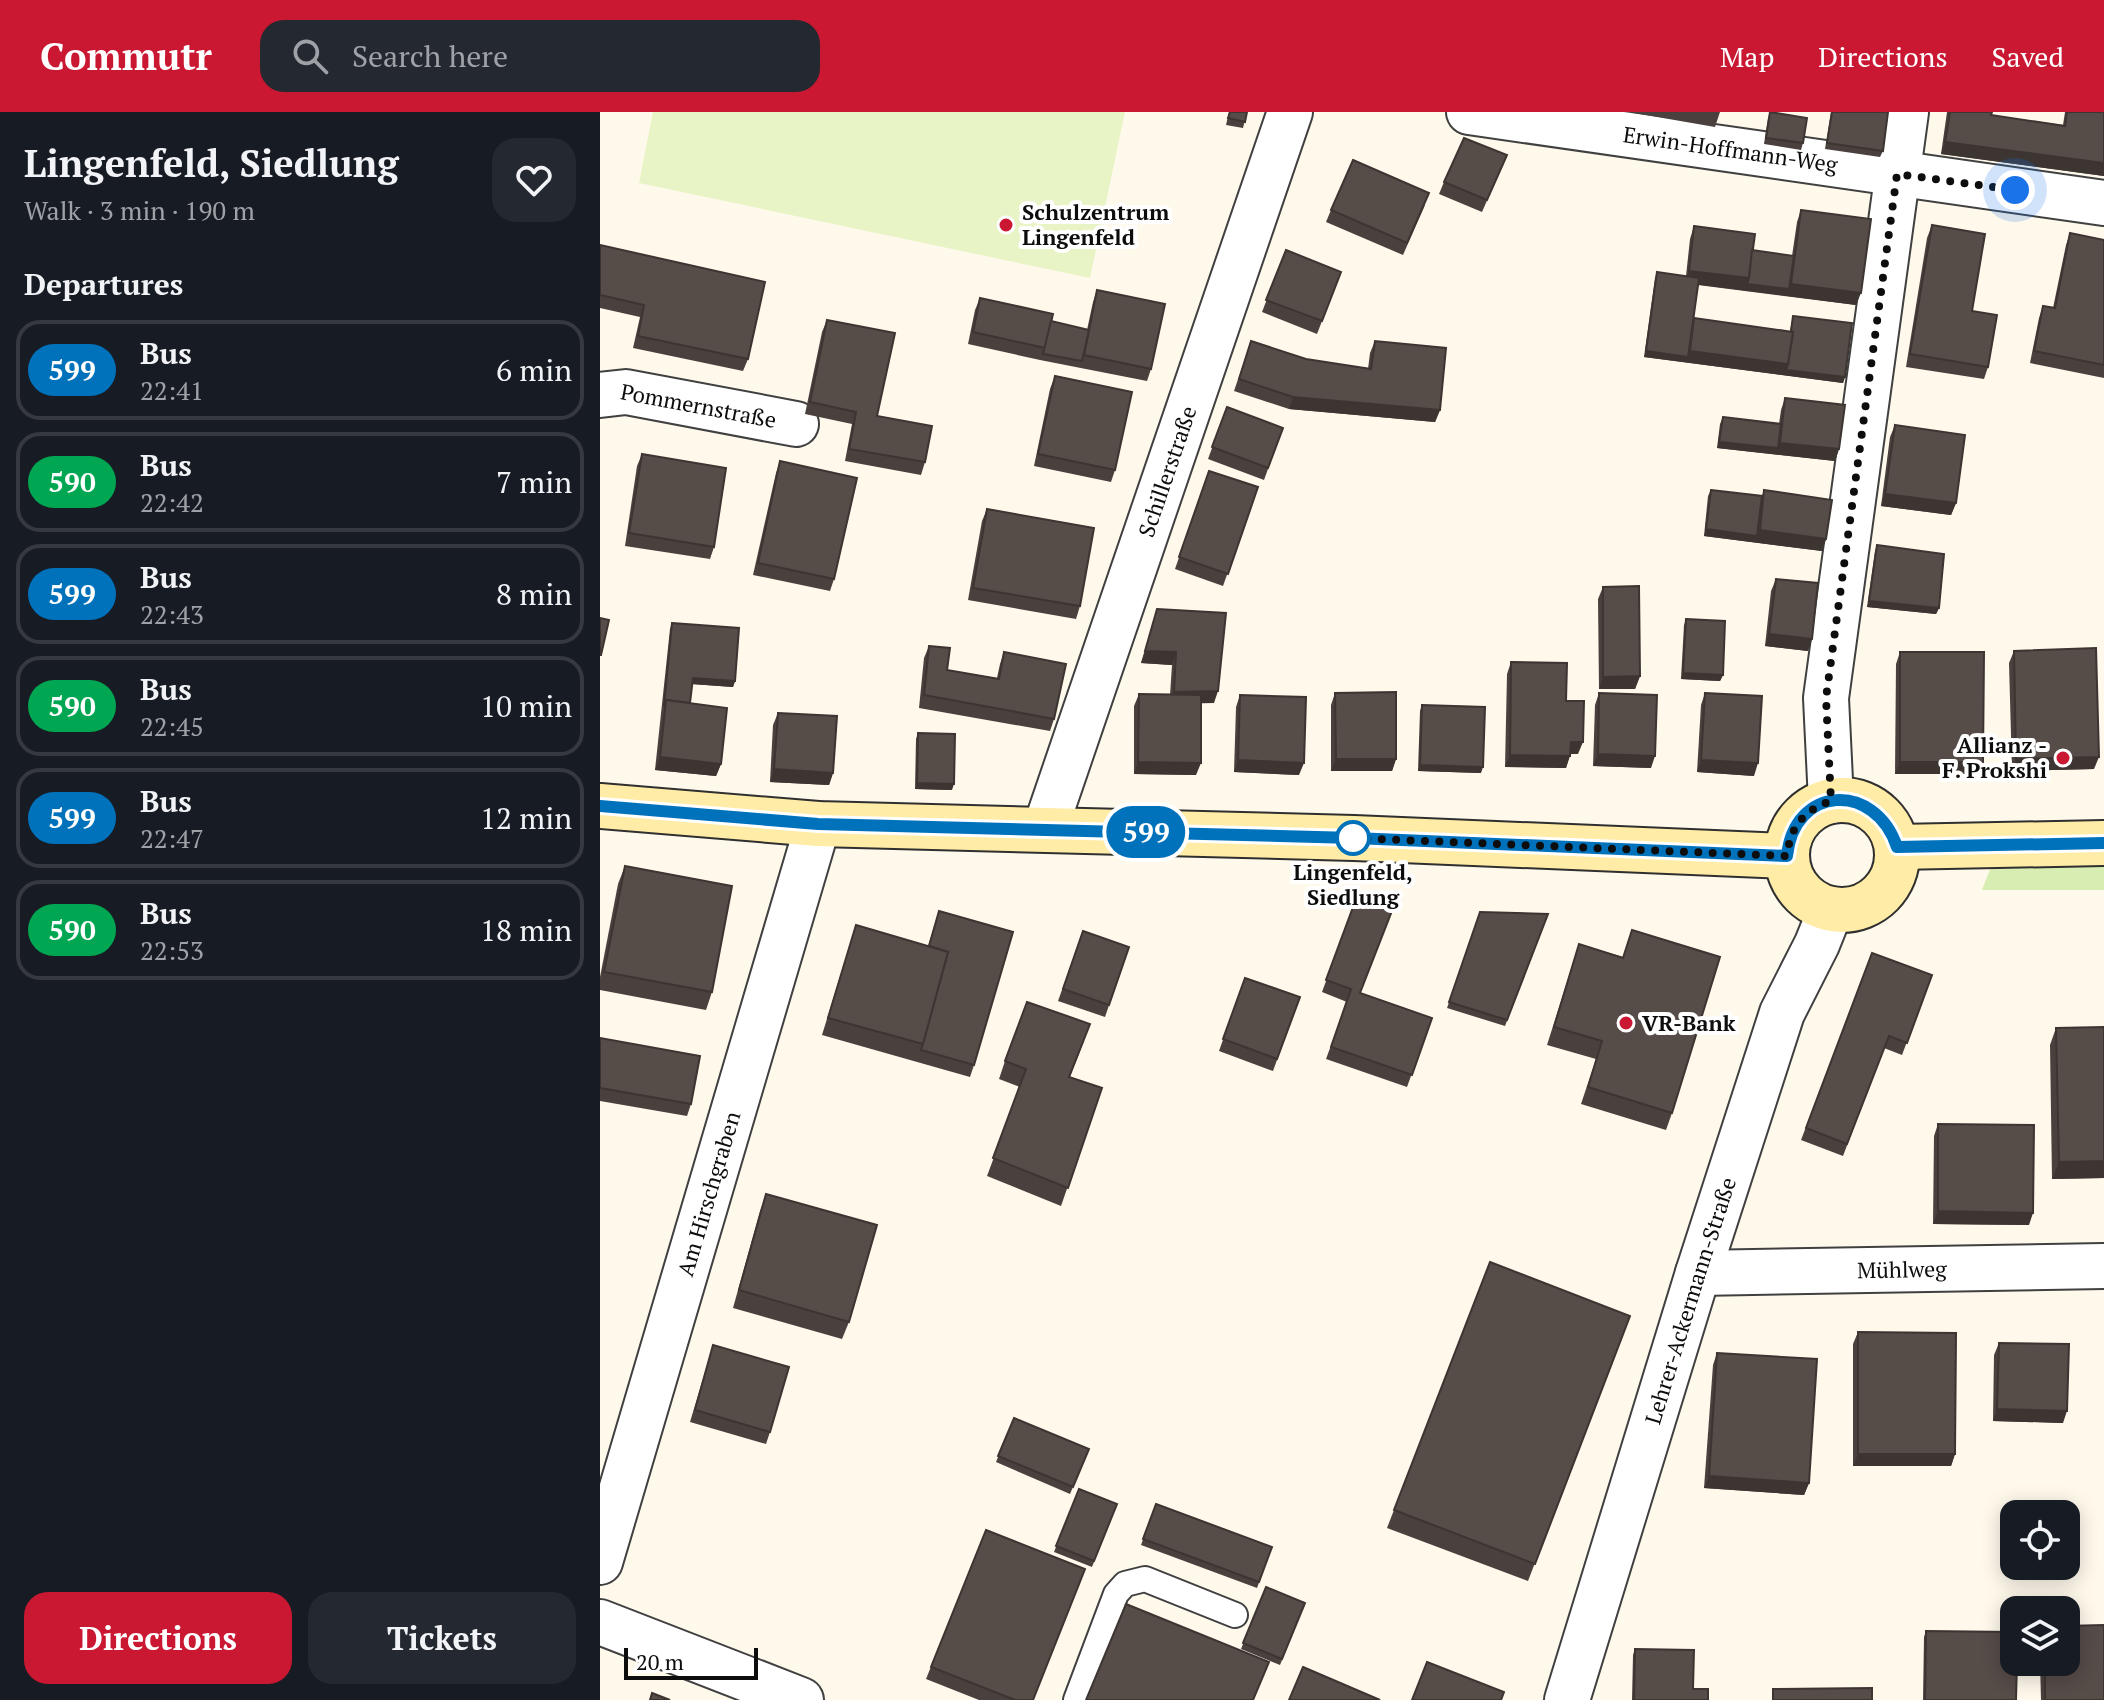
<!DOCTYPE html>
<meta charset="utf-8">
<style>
body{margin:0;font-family:"PT Serif",serif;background:#242831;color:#f1f3f6;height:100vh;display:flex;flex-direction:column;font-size:30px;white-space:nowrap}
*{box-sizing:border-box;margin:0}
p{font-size:26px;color:#9ea1a6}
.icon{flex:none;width:44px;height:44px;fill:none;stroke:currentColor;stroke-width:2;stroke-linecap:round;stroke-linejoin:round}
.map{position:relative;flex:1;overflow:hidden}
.drawer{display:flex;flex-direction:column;background:#171b24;width:600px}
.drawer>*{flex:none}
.badge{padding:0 16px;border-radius:26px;font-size:28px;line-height:52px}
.tools{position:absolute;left:1400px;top:1388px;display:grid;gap:16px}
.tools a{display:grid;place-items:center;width:80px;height:80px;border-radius:16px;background:#171b24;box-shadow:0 4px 20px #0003;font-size:40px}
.scale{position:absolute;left:24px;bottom:20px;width:134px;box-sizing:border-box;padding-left:8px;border:4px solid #0d0d0d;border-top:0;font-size:22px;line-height:28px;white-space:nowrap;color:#0d0d0d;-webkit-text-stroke:6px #fff;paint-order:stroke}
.you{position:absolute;width:40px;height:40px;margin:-20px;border:6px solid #fff;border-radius:50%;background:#1a73e8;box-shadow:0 0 0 12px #1a73e833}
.map>.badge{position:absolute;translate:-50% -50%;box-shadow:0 0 0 4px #fff}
h2{padding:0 24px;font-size:30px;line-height:72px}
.round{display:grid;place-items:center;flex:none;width:84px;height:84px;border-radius:24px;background:#242831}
.head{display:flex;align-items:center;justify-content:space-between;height:136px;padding:0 24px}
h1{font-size:38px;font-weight:700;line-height:60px}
.action{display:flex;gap:16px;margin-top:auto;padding:16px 24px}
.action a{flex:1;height:92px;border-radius:24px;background:#ca1833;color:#fff;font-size:32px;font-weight:700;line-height:92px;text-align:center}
.action a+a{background:#242831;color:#f1f3f6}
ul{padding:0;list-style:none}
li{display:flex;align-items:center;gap:24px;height:100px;margin:0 16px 12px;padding:0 8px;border:4px solid #363941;border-radius:24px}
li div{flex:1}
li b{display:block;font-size:30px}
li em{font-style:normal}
li .badge{min-width:88px;font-weight:700;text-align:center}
header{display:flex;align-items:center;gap:48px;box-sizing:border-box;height:112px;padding:0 40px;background:#ca1833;color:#fff}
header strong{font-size:38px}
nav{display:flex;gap:44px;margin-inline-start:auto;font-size:28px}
.search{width:560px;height:72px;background:#242831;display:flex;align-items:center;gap:20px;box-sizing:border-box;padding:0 28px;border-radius:24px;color:#9ea1a6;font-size:30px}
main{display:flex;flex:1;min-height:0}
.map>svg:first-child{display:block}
.green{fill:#d7edb2}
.pitch{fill:#e8f4c5}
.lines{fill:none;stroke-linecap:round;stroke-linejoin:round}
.lane-casing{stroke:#404040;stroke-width:28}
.street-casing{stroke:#404040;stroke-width:48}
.secondary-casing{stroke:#2f2f2f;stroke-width:48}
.lane{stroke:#fff;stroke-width:24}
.street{stroke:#fff;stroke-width:44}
.secondary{stroke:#ffeca7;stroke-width:44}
.wall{fill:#4a413e}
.shaded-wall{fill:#3c3532}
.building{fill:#564c48;stroke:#3c3532;stroke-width:2}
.line-casing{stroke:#fff;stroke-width:18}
.line{stroke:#0072bc;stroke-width:12}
.walk{stroke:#0d0d0d;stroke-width:8;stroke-dasharray:0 14.4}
.poi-dot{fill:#ca1833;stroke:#fff;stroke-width:3}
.stop-dot{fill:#fff;stroke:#0072bc;stroke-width:4}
.labels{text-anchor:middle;stroke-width:8;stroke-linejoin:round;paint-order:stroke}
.street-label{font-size:22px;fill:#0d0d0d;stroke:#fff}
.poi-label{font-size:22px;font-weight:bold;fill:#0d0d0d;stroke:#fff;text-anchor:start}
.stop-label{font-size:22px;font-weight:bold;fill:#0d0d0d;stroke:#fff}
</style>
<header>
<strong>Commutr</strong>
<div class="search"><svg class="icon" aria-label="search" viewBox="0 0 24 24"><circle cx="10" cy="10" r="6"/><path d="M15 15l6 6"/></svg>Search here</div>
<nav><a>Map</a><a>Directions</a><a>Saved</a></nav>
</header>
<main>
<section class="drawer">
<div class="head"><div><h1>Lingenfeld, Siedlung</h1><p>Walk · 3 min · 190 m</p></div><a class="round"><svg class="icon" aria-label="heart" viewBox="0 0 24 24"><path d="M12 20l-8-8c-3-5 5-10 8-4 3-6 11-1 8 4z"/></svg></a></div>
<h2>Departures</h2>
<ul>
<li><span class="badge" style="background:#0072bc;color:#fff">599</span><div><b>Bus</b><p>22:41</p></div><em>6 min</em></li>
<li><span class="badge" style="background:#00a651;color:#fff">590</span><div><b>Bus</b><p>22:42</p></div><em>7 min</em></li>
<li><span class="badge" style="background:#0072bc;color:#fff">599</span><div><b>Bus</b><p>22:43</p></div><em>8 min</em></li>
<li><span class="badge" style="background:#00a651;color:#fff">590</span><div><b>Bus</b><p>22:45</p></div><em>10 min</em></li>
<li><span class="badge" style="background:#0072bc;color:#fff">599</span><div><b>Bus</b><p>22:47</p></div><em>12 min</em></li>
<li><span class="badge" style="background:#00a651;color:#fff">590</span><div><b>Bus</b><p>22:53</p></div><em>18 min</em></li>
</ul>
<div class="action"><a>Directions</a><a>Tickets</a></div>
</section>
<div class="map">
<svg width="1504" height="1588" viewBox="0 0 1504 1588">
<rect width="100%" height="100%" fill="#fff9ec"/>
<polygon class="green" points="1392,752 1504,752 1504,778 1382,778"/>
<polygon class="pitch" points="53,0 525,0 490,166 39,71"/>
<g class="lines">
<defs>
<polyline id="lane" points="476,1588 516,1482 525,1472 545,1467 635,1503"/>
<g id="street">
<path id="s1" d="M 869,0 L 1504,91"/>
<path id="s2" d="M 0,283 L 26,280 L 196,312"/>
<polyline points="1231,689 1226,586 1306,0"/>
<path id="s3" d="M 445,717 L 690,0"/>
<path id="s4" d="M 1098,1161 L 1504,1154"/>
<path id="s5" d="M 0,1450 L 218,712"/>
<polyline points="0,1510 201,1588"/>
<path id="s6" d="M 967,1588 L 1098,1161 L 1182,901 L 1217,832 L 1231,797"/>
</g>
<g id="secondary">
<circle cx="1242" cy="743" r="55"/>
<polyline points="0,694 218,712 754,726 1187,744"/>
<polyline points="1297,735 1504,731"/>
</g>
</defs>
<use href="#lane" class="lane-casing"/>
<use href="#street" class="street-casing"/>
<use href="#secondary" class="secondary-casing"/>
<use href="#lane" class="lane"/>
<use href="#street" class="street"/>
<use href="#secondary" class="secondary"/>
</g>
<g class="wall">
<polygon points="629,0 647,0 643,16 626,13"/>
<polygon points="1034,0 1120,0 1115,15 1034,1"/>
<polygon points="1170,0 1203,31 1201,38 1164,32 1168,6"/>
<polygon points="1231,0 1288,0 1283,39 1280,45 1225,37"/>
<polygon points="1347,0 1392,0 1391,3 1463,13 1465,0 1504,0 1504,64 1341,42"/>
<polygon points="907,43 882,100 839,82 844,70"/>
<polygon points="825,93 803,143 726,110 731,98"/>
<polygon points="1201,98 1256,193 1098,173 1093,210 1190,219 1193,204 1245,265 1243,271 1044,245 1055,166 1057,160 1086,164 1090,127 1094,114 1152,138 1192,144 1197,110"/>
<polygon points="1332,113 1372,199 1388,255 1384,267 1306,255 1327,126"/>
<polygon points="1470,121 1504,128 1504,266 1430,251 1439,206 1443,194 1453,196 1466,133"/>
<polygon points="0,133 148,247 143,259 33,236 40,205 0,196"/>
<polygon points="686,138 741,160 717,222 662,200"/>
<polygon points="497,178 551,257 547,269 440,248 368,232 375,198 380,186 451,209 487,218 493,190"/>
<polygon points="227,208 277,304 325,350 321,363 245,349 252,312 205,302 222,220"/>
<polygon points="651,229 706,247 768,257 770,241 775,229 840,298 835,310 689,297 634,279"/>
<polygon points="455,264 515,358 511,370 434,354 450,277"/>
<polygon points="1185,286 1239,337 1235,349 1117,336 1120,312 1123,305 1179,312 1181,298"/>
<polygon points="627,295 683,316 664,368 608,347"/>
<polygon points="1295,313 1356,391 1351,403 1281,394 1290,325"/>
<polygon points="42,342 114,435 110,447 25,434 37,354"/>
<polygon points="180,349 234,467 230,479 153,463 176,361"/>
<polygon points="609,359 658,375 623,474 575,457"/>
<polygon points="1111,378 1162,384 1164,378 1226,427 1222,439 1104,424 1108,384"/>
<polygon points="387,397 480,494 476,507 368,488 382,409"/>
<polygon points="1277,433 1339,496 1336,502 1267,495 1275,439"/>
<polygon points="1176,467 1212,527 1208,539 1165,534 1171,479"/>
<polygon points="1003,475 1040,564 1035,577 999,577 998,487"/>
<polygon points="557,497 614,591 601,591 596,663 534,662 534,594 539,582 570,583 572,553 541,551"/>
<polygon points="1086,507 1123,563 1120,569 1081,567 1084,513"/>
<polygon points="72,511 135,569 133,575 92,572 90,591 121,652 116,664 55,658 70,517"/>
<polygon points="329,534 347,558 397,566 400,552 404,540 454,607 450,619 319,596 324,546"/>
<polygon points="1414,539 1494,657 1412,659 1409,551"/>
<polygon points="1300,540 1378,662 1295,662 1296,552"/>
<polygon points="911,550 966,589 978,642 970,642 966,656 905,655 907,562"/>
<polygon points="735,581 796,647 792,659 731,659 731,593"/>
<polygon points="999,581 1051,656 993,654 995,593"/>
<polygon points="1105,581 1154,664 1097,660 1101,593"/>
<polygon points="640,583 699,663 634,660 636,595"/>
<polygon points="822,593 881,661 818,659 820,599"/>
<polygon points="178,601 233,661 229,673 170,670 173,613"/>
<polygon points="318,621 352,678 315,677 316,627"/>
<polygon points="25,754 112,880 106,898 0,878 0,865 18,772"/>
<polygon points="756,787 761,881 832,906 807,975 726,947 747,890 722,880"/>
<polygon points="339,799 374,953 370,965 222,923 256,813 328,834"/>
<polygon points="880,800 948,802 905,914 847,896"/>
<polygon points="1032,818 1072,1001 1066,1018 981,992 996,947 947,933 979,832 1023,845"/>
<polygon points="483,819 529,835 505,905 458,889"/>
<polygon points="1272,841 1332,863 1302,943 1284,936 1243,1044 1201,1028"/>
<polygon points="645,866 700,885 673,959 619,939"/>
<polygon points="1456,916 1504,1066 1452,1067 1450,933"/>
<polygon points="0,926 91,992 87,1004 0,989"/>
<polygon points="484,929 470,965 502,976 461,1094 387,1064 420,975 399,967 405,949"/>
<polygon points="1338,1012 1429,1113 1333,1112 1334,1024"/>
<polygon points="166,1082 249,1210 242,1227 133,1196 160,1099"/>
<polygon points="890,1150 1030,1204 928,1469 787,1416"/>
<polygon points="1258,1220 1355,1342 1351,1354 1253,1354 1253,1232"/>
<polygon points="1399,1231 1463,1311 1393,1309 1394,1243"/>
<polygon points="113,1233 170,1320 166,1332 90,1310"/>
<polygon points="1117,1241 1209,1371 1204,1383 1104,1376 1113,1253"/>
<polygon points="414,1306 489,1337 470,1382 396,1350"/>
<polygon points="479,1377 517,1392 492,1455 454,1440"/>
<polygon points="556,1392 672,1435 657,1476 541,1433"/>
<polygon points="386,1418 433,1588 379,1588 326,1567"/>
<polygon points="666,1475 705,1491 680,1553 641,1537"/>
<polygon points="1326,1519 1416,1588 1323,1588 1324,1525"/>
<polygon points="1035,1537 1093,1577 1108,1588 1032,1588 1033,1543"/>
<polygon points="1440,1550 1466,1550 1504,1588 1441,1588"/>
</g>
<g class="shaded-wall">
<polygon points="1345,30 1504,51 1504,64 1341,42"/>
<polygon points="1089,159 1149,166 1189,177 1187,184 1085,171"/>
<polygon points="1191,172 1261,181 1256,193 1187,184"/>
<polygon points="1046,239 1088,245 1090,239 1188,252 1245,265 1243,271 1044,245"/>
<polygon points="693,285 840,298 835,310 689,297"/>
<polygon points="1119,330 1178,336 1180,331 1239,337 1235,349 1117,336"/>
<polygon points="1285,382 1356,391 1351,403 1281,394"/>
<polygon points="1106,417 1157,424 1160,418 1226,427 1222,439 1104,424"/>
<polygon points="1269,489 1339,496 1336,502 1267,495"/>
<polygon points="1169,522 1212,527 1208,539 1165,534"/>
<polygon points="545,539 576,540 572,553 541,551"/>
<polygon points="1083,561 1123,563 1120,569 1081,567"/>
<polygon points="1040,564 1035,577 999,577 1003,565"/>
<polygon points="93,566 135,569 133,575 91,572"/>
<polygon points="618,579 614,591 570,592 574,580"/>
<polygon points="971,630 983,630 978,642 966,642"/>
<polygon points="998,642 1055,644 1051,656 993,654"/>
<polygon points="910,643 970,644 966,656 905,655"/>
<polygon points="60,645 121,652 116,664 55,658"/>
<polygon points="1499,645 1494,657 1412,659 1416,647"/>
<polygon points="736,647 796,647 792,659 731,659"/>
<polygon points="638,648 704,651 699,663 634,660"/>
<polygon points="1101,648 1158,651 1154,664 1097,660"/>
<polygon points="538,650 601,651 596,663 534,662"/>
<polygon points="1300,650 1383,650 1378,662 1295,662"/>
<polygon points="820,653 883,655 881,661 818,659"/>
<polygon points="174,657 233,661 229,673 170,670"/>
<polygon points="317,671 354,672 352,678 315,677"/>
<polygon points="1504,1049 1504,1066 1452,1067 1459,1050"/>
<polygon points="1338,1099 1433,1101 1429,1113 1333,1112"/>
<polygon points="1397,1297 1467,1299 1463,1311 1393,1309"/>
<polygon points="1258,1342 1355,1342 1351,1354 1253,1354"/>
<polygon points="1109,1364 1209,1371 1204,1383 1104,1376"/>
</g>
<g class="building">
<polygon points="630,0 647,0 645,10 628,6"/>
<polygon points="1170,0 1207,6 1203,31 1166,26"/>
<polygon points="1232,0 1288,0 1283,39 1227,31"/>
<polygon points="1350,0 1392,0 1391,3 1465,14 1467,0 1504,0 1504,51 1345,30"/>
<polygon points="864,26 907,43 887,88 844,70"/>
<polygon points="753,48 829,81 807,131 731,98"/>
<polygon points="1201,98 1271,107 1261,181 1191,172"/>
<polygon points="1332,113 1385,122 1372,199 1397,203 1388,255 1310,242"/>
<polygon points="1094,114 1155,122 1149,166 1089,159"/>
<polygon points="1470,121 1504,128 1504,253 1434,239 1443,194 1455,196"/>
<polygon points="0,133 165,170 148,247 38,224 44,193 0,183"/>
<polygon points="686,138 741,160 722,209 666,188"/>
<polygon points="1152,138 1194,144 1189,177 1147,172 1149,166"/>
<polygon points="1057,160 1099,166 1088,245 1046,239"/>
<polygon points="497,178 565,192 551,257 484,243"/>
<polygon points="380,186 453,202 445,236 373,220"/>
<polygon points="1193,204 1252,211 1245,265 1186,258 1188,252 1193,220 1191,219"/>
<polygon points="1094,206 1193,220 1188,252 1090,239"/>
<polygon points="227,208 295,221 277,304 332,314 325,350 249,337 256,300 210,290"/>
<polygon points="451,209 489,218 482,249 443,242"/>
<polygon points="651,229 706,247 771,257 775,229 846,236 840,298 693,285 639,267"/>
<polygon points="455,264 532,280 515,358 438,342"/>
<polygon points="1185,286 1245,293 1239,337 1180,331"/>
<polygon points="627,295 683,316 668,356 612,335"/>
<polygon points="1123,305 1181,312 1178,336 1119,330"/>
<polygon points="1295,313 1365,323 1356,391 1285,382"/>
<polygon points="42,342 126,356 114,435 29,421"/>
<polygon points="180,349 257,366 234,467 158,451"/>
<polygon points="609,359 658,375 628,462 579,445"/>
<polygon points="1111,378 1162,384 1157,424 1106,417"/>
<polygon points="1164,378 1232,388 1226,427 1160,418"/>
<polygon points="387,397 494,416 480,494 373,476"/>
<polygon points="1277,433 1344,442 1339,496 1269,489"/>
<polygon points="1176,467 1218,471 1212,527 1169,522"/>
<polygon points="1039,474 1040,564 1003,565 1003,475"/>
<polygon points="557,497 626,501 618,579 574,580 576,540 545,539"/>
<polygon points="0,506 9,508 1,543 0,543"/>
<polygon points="1086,507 1125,509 1123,563 1083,561"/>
<polygon points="72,511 139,516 135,569 93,566 90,591 66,588 64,594"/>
<polygon points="329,534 350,536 347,558 399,567 404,540 466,552 454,607 324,583"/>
<polygon points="1496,536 1499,645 1416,647 1414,539"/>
<polygon points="1300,540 1384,540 1383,650 1300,650"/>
<polygon points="911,550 967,551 966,589 984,589 983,630 971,630 970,644 910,643"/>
<polygon points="796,580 796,647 736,647 735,581"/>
<polygon points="999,581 1057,583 1055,644 998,642"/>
<polygon points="1105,581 1162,584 1158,651 1101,648"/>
<polygon points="539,582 601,583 601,651 538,650"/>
<polygon points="640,583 706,585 704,651 638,648"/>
<polygon points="66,588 127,596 121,652 60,645"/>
<polygon points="822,593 885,595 883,655 820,653"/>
<polygon points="178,601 237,604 233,661 174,657"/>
<polygon points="318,621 355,622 354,672 317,671"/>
<polygon points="25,754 132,774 112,880 4,860"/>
<polygon points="756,787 795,791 760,881 832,906 812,963 731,935 751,877 726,868"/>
<polygon points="339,799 413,820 374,953 321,938 348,840 329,834"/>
<polygon points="880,800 948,802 907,908 849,890"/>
<polygon points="256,813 348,840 323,932 228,906"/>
<polygon points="1032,818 1120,845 1072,1001 988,975 1002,929 954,915 979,832 1023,846"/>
<polygon points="483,819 529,835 509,893 463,877"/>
<polygon points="1272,841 1332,863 1307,931 1289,924 1247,1032 1206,1016"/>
<polygon points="645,866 700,885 677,947 623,927"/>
<polygon points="427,890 490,912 469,965 502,976 468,1076 393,1046 426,957 405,949"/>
<polygon points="1504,915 1504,1049 1459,1050 1456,916"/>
<polygon points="0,926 100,944 91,992 0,976"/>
<polygon points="1338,1012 1434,1013 1433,1101 1338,1099"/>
<polygon points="166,1082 277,1113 249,1210 139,1178"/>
<polygon points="890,1150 1030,1204 935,1452 794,1398"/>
<polygon points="1258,1220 1356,1221 1355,1342 1258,1342"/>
<polygon points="1399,1231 1469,1232 1467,1299 1397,1297"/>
<polygon points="113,1233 189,1255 170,1320 95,1298"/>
<polygon points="1117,1241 1217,1247 1209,1371 1109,1364"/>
<polygon points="414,1306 489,1337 473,1375 398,1344"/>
<polygon points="479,1377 517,1392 494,1449 456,1434"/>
<polygon points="556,1392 672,1435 659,1470 543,1427"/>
<polygon points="386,1418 485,1457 433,1588 415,1588 331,1555"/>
<polygon points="666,1475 705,1491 682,1547 643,1531"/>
<polygon points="526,1492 669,1550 653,1588 486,1588"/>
<polygon points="1504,1513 1504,1588 1445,1588 1445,1550 1466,1550 1466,1514"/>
<polygon points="1326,1519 1414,1520 1414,1550 1417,1550 1416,1588 1325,1588"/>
<polygon points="1035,1537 1094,1538 1093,1577 1108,1577 1108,1588 1034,1588"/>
<polygon points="827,1550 904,1580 901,1588 812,1588"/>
<polygon points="703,1555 780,1588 689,1588"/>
<polygon points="1272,1576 1272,1588 1173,1588 1173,1577"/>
<polygon points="52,1581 70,1588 50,1588"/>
</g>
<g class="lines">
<defs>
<path id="line" d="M 0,694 L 218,712 L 754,726 L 1187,744 C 1194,673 1275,669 1297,735 L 1504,731"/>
</defs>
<use href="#line" class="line-casing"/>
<use href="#line" class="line"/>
<path class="walk" d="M 753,726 L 1187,744 C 1190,715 1204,698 1231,689 L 1226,586 L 1297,62 L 1415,78"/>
</g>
<g class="poi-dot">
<circle cx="406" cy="113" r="8"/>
<circle cx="1463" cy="646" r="8"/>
<circle cx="1026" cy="911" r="8"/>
</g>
<circle class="stop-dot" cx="753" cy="726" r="16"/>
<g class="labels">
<g class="street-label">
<text dy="8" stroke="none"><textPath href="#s1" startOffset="264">Erwin-Hoffmann-Weg</textPath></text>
<text dy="8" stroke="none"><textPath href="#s2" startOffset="100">Pommernstraße</textPath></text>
<text dy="8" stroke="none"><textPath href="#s3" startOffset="378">Schillerstraße</textPath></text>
<text dy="8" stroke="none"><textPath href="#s5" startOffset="384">Am Hirschgraben</textPath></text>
<text dy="8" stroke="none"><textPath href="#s4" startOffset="204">Mühlweg</textPath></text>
<text dy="8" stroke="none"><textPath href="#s6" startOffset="418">Lehrer-Ackermann-Straße</textPath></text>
</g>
<g class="poi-label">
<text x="422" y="108">Schulzentrum<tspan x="422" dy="25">Lingenfeld</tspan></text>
<text x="1447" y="641" text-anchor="end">Allianz -<tspan x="1447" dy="25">F. Prokshi</tspan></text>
<text x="1042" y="919">VR-Bank</text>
</g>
<g class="stop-label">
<text x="753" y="768">Lingenfeld,<tspan x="753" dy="25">Siedlung</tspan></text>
</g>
</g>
</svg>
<div class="tools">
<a><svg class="icon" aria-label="locate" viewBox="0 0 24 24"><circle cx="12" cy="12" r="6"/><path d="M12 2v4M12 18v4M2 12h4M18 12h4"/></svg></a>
<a><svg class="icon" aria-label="layers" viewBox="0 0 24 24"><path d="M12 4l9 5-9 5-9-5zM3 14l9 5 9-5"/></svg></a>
</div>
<div class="scale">20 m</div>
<div class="you" style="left:1415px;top:78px"></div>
<b class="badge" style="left:546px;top:720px;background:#0072bc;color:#fff">599</b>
</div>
</main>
